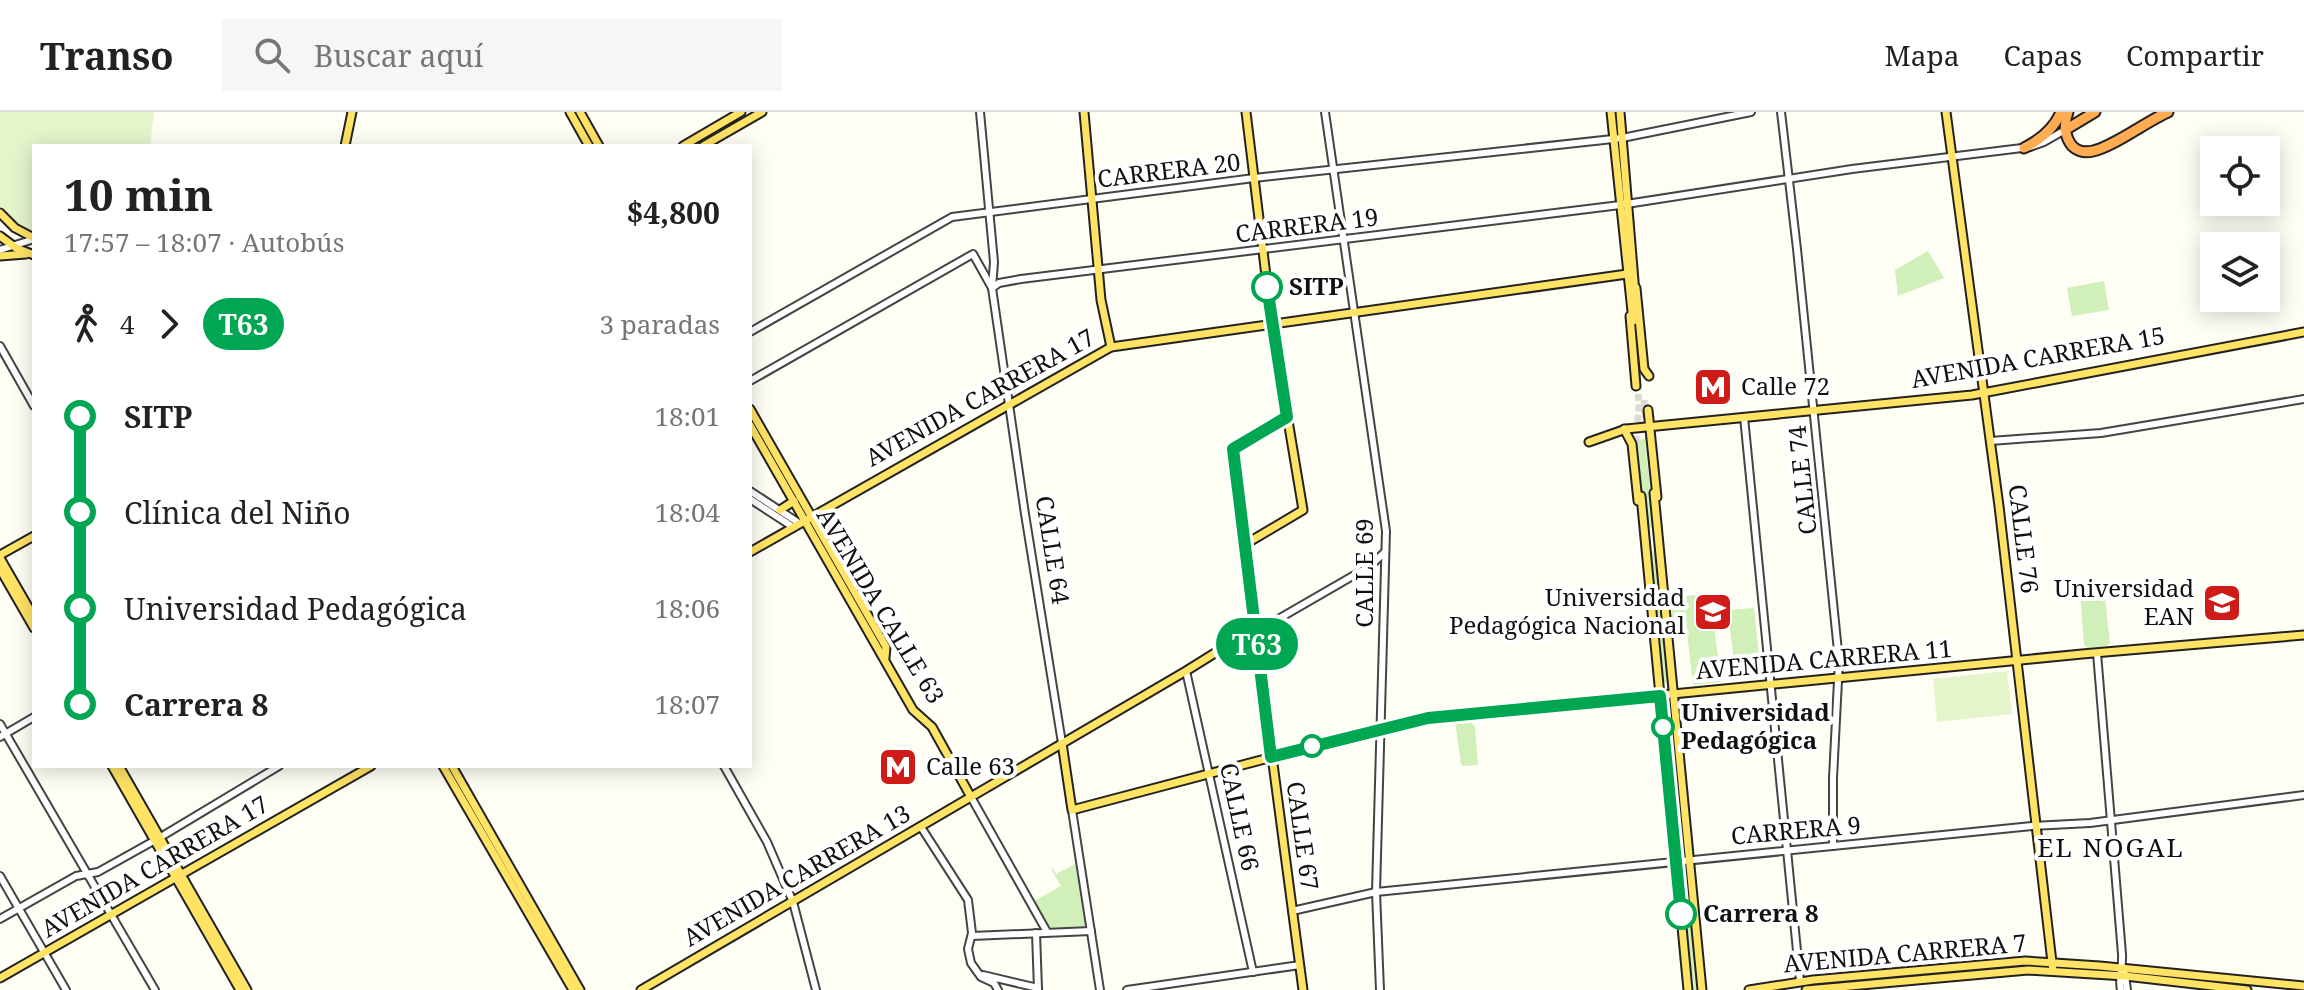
<!DOCTYPE html>
<html lang="es">
<meta charset="utf-8">
<style>
body{margin:0;font-family:"Noto Serif",serif;background:#f6f6f6;color:#222;height:100vh;display:flex;flex-direction:column;font-size:30px;white-space:nowrap}
*{box-sizing:border-box;margin:0}
p{font-size:26px;color:#767676}
.icon{flex:none;width:44px;height:44px;fill:none;stroke:currentColor;stroke-width:2;stroke-linecap:round;stroke-linejoin:round}
.map{position:relative;flex:1;overflow:hidden}
.details{position:absolute;left:32px;top:32px;width:720px;height:624px;display:flex;flex-direction:column;background:#fff;border-radius:0px;box-shadow:0 4px 20px #0003}
.details>*{flex:none}
.badge{padding:0 16px;border-radius:26px;font-size:28px;line-height:52px}
.controls{position:absolute;left:2200px;top:24px;display:grid;gap:16px}
.controls a{display:grid;place-items:center;width:80px;height:80px;border-radius:0px;background:#fff;box-shadow:0 4px 20px #0003;font-size:40px}
.map>.badge{position:absolute;translate:-50% -50%;box-shadow:0 0 0 4px #fff}
.legs{display:flex;align-items:center;gap:12px;height:88px;padding:0 32px;font-size:26px}
.legs p{margin-inline-start:auto}
.overview{display:flex;align-items:center;justify-content:space-between;height:136px;padding:0 32px}
h1{font-size:44px;font-weight:700;line-height:60px}
ul{padding:0 32px;list-style:none}
li{display:flex;align-items:center;gap:28px;height:96px;font-size:30px}
li i{display:grid;place-items:center;width:12px;height:100%;margin:0 10px;background:currentColor}
li i::after{content:'';width:20px;height:20px;margin:-10px;border:6px solid;border-radius:50%;background:#fff}
li p{margin-inline-start:auto}
li:first-child i{background:linear-gradient(#0000 50%,currentColor 0)}
li:last-child i{background:linear-gradient(currentColor 50%,#0000 0)}
header{display:flex;align-items:center;gap:48px;box-sizing:border-box;height:112px;padding:0 40px;background:#fff;border-bottom:2px solid #e0e0e0}
header strong{font-size:38px}
nav{display:flex;gap:44px;margin-inline-start:auto;font-size:28px}
.search{width:560px;height:72px;background:#f6f6f6;display:flex;align-items:center;gap:20px;box-sizing:border-box;padding:0 28px;border-radius:0px;color:#767676;font-size:30px}
.map>svg:first-child{display:block}
.grass{fill:#d1efb9}
.pitch{fill:#e4f5cc}
.lines{fill:none;stroke-linecap:round;stroke-linejoin:round}
.major-tunnel{stroke:#dbdad3;stroke-width:7;stroke-dasharray:7 3.5;stroke-linecap:butt}
.minor-casing{stroke:#444;stroke-width:10}
.major-casing{stroke:#222;stroke-width:11}
.highway-casing{stroke:#222;stroke-width:13}
.minor{stroke:#fff;stroke-width:6}
.major{stroke:#ffe365;stroke-width:7}
.highway{stroke:#ffac53;stroke-width:9}
.line-1-casing{stroke:#fff;stroke-width:18}
.line-1{stroke:#00a651;stroke-width:12}
.stop-1-dot{fill:#fff;stroke:#00a651;stroke-width:4}
.labels{text-anchor:middle;stroke-width:8;stroke-linejoin:round;paint-order:stroke}
.street-label{font-size:24px;fill:#111;stroke:#fff}
.stop-label{font-size:24px;font-weight:bold;fill:#111;stroke:#fff;text-anchor:start}
.poi-label{font-size:24px;fill:#111;stroke:#fff;text-anchor:start}
.neighbourhood-label{font-size:26px;letter-spacing:2px;fill:#111;stroke:#fff}
</style>
<header>
<strong>Transo</strong>
<div class="search"><svg class="icon" aria-label="search" viewBox="0 0 24 24"><circle cx="10" cy="10" r="6"/><path d="M15 15l6 6"/></svg>Buscar aquí</div>
<nav><a>Mapa</a><a>Capas</a><a>Compartir</a></nav>
</header>
<div class="map">
<svg width="2304" height="878" viewBox="0 0 2304 878">
<rect width="100%" height="100%" fill="#fffef5"/>
<g class="grass">
<polygon points="1928,139 1944,166 1898,184 1895,158"/>
<polygon points="2104,169 2109,198 2072,204 2067,176"/>
<polygon points="1645,327 1654,415 1646,416 1637,338 1637,328"/>
<polygon points="1648,439 1655,439 1670,570 1663,571"/>
<polygon points="2098,471 2104,476 2110,531 2107,534 2087,536 2084,533 2080,479 2084,473"/>
<polygon points="1695,483 1696,485 1715,483 1716,487 1710,488 1712,506 1719,505 1718,499 1754,496 1760,553 1754,553 1753,547 1734,549 1729,509 1715,510 1715,522 1719,551 1717,552 1717,556 1719,556 1721,570 1693,573 1686,511 1673,512 1670,485"/>
<polygon points="1462,608 1469,609 1475,614 1478,653 1463,654 1461,652 1455,609"/>
<polygon points="1075,752 1085,813 1082,816 1047,816 1032,790 1061,774 1051,757 1052,756 1056,762"/>
<polygon points="1679,755 1686,755 1699,878 1694,878 1693,865 1689,857"/>
</g>
<g class="pitch">
<polygon points="0,0 154,0 150,34 34,34 34,121 16,112 0,95"/>
<polygon points="2007,559 2012,602 1937,610 1933,567"/>
</g>
<g class="lines">
<g class="major-tunnel">
<polyline points="1635,219 1639,296 1635,339"/>
<polyline points="1644,288 1647,320"/>
</g>
<defs>
<g id="minor">
<polyline points="980,0 994,150 992,176 1025,402 1062,631"/>
<polyline points="1325,0 1386,419 1376,780 1380,878"/>
<polyline points="1781,0 1797,137 1839,549 1833,666 1833,734"/>
<polyline points="0,138 34,127"/>
<polyline points="992,176 999,171 1021,167 1620,93 1852,57 2030,35 2044,30 2065,18"/>
<polyline points="750,220 952,105 1254,66 1622,26 1751,0"/>
<polyline points="0,234 34,294"/>
<polyline points="750,269 973,142 992,176"/>
<polyline points="1744,305 1800,869"/>
<polyline points="1990,329 2101,321 2304,287"/>
<polyline points="750,379 799,411"/>
<polyline points="750,387 793,415"/>
<polyline points="1255,516 1266,514 1370,454 1385,440"/>
<path d="M 2097,541 L 2122,842 C 2123,855 2118,865 2121,878"/>
<polyline points="1186,559 1253,860"/>
<polyline points="0,612 155,878"/>
<polyline points="0,625 34,605"/>
<polyline points="724,654 767,730 793,790 816,878"/>
<polyline points="971,685 1047,820"/>
<polyline points="1072,698 1100,878"/>
<polyline points="921,715 968,788 972,821 968,837 971,851 981,865 994,871 998,878"/>
<polyline points="0,764 66,878"/>
<polyline points="1292,799 1376,780 2032,714 2090,711 2304,683"/>
<polyline points="0,807 76,764 98,760 159,726 279,654"/>
<polyline points="1036,821 1038,877"/>
<polyline points="972,824 1091,819"/>
<polyline points="2125,862 2127,878"/>
<polyline points="983,863 1038,876"/>
<polyline points="1127,878 1300,853"/>
</g>
<g id="major">
<polyline points="570,0 589,34"/>
<polyline points="580,0 599,34"/>
<polyline points="1084,0 1101,188 1111,235"/>
<polyline points="1246,0 1272,213 1303,398 1244,433 1303,878"/>
<polyline points="1611,0 1633,209"/>
<polyline points="1620,0 1635,181"/>
<polyline points="1946,0 1999,394 2053,859"/>
<polyline points="345,34 352,0"/>
<polyline points="683,34 741,0"/>
<polyline points="703,34 762,0"/>
<polyline points="0,101 15,116 34,126"/>
<polyline points="0,124 16,136 34,143"/>
<polyline points="0,144 26,142"/>
<polyline points="1636,176 1644,257 1649,264"/>
<polyline points="1630,204 1636,274"/>
<polyline points="750,297 886,535 885,546"/>
<polyline points="1648,298 1657,385"/>
<polyline points="750,313 913,598 932,615 971,685"/>
<polyline points="1624,317 1632,332 1638,389"/>
<polyline points="1589,330 1626,317 1972,283 2304,220"/>
<polyline points="1654,381 1702,878"/>
<polyline points="1641,384 1688,878"/>
<polyline points="780,398 794,389"/>
<polyline points="750,440 1111,235 1627,162"/>
<polyline points="0,443 34,424"/>
<polyline points="0,446 34,505"/>
<polyline points="0,457 34,516"/>
<polyline points="1062,631 1072,698 1390,614 1428,606 2082,542 2304,523"/>
<polyline points="112,654 240,878"/>
<polyline points="119,654 247,878"/>
<polyline points="443,654 573,878"/>
<polyline points="452,654 580,878"/>
<polyline points="0,866 371,654"/>
<polyline points="641,878 1186,559 1255,516"/>
<polyline points="1749,878 1813,868 2025,849 2100,854 2304,874"/>
<polyline points="1806,878 2028,858 2125,864 2247,878"/>
</g>
<g id="highway">
<path d="M 2068,0 C 2064,11 2064,21 2070,31 C 2075,39 2084,41 2093,39 C 2113,35 2147,9 2168,0"/>
<polyline points="2065,18 2095,0"/>
<path d="M 2024,36 C 2040,28 2054,17 2061,0"/>
</g>
</defs>
<use href="#minor" class="minor-casing"/>
<use href="#major" class="major-casing"/>
<use href="#highway" class="highway-casing"/>
<use href="#minor" class="minor"/>
<use href="#major" class="major"/>
<use href="#highway" class="highway"/>
</g>
<g class="lines">
<defs>
<polyline id="line-1" points="1267,175 1287,305 1233,337 1271,645 1428,606 1660,584 1681,802"/>
</defs>
<use href="#line-1" class="line-1-casing"/>
<use href="#line-1" class="line-1"/>
</g>
<defs>
<symbol id="metro-square" viewBox="-11 -11 22 22"><rect x="-9" y="-9" width="18" height="18" rx="4" fill="#d01c19" stroke="#fff"/><path d="M-5.5 5V-5H-3L0 0L3-5H5.5V5H3V-.5L0 4L-3-.5V5Z" fill="#fff"/></symbol>
<symbol id="university-square" viewBox="-11 -11 22 22"><rect x="-9" y="-9" width="18" height="18" rx="4" fill="#d01c19" stroke="#fff"/><path d="M0-5L7-2L0 1L-7-2ZM-4 1L0 2.5L4 1V4Q0 6-4 4Z" fill="#fff"/></symbol>
</defs>
<g fill-rule="evenodd">
<use href="#metro-square" x="1691" y="253" width="44" height="44"/>
<use href="#university-square" x="2200" y="469" width="44" height="44"/>
<use href="#university-square" x="1691" y="478" width="44" height="44"/>
<use href="#metro-square" x="876" y="633" width="44" height="44"/>
</g>
<g class="stop-1-dot">
<circle cx="1267" cy="175" r="14"/>
<circle cx="1663" cy="615" r="10"/>
<circle cx="1312" cy="634" r="10"/>
<circle cx="1681" cy="802" r="14"/>
</g>
<g class="labels">
<g class="street-label">
<text transform="translate(1169 59) rotate(-7)" y="8">CARRERA 20</text>
<text transform="translate(1307 114) rotate(-7)" y="8">CARRERA 19</text>
<text transform="translate(2038 246) rotate(-10)" y="8">AVENIDA CARRERA 15</text>
<text transform="translate(980 286) rotate(-29)" y="8">AVENIDA CARRERA 17</text>
<text transform="translate(1803 368) rotate(-96)" y="8">CALLE 74</text>
<text transform="translate(2023 427) rotate(83)" y="8">CALLE 76</text>
<text transform="translate(1052 438) rotate(81)" y="8">CALLE 64</text>
<text transform="translate(1365 461) rotate(-90)" y="8">CALLE 69</text>
<text transform="translate(880 494) rotate(59)" y="8">AVENIDA CALLE 63</text>
<text transform="translate(1824 548) rotate(-5)" y="8">AVENIDA CARRERA 11</text>
<text transform="translate(1239 705) rotate(78)" y="8">CALLE 66</text>
<text transform="translate(1796 719) rotate(-5)" y="8">CARRERA 9</text>
<text transform="translate(1302 724) rotate(82)" y="8">CALLE 67</text>
<text transform="translate(155 755) rotate(-30)" y="8">AVENIDA CARRERA 17</text>
<text transform="translate(797 764) rotate(-30)" y="8">AVENIDA CARRERA 13</text>
<text transform="translate(1905 842) rotate(-5)" y="8">AVENIDA CARRERA 7</text>
</g>
<g class="stop-label">
<text x="1289" y="183">SITP</text>
<text x="1681" y="609">Universidad<tspan x="1681" dy="28">Pedagógica</tspan></text>
<text x="1703" y="810">Carrera 8</text>
</g>
<g class="poi-label">
<text x="1741" y="283">Calle 72</text>
<text x="2194" y="485" text-anchor="end">Universidad<tspan x="2194" dy="28">EAN</tspan></text>
<text x="1685" y="494" text-anchor="end">Universidad<tspan x="1685" dy="28">Pedagógica Nacional</tspan></text>
<text x="926" y="663">Calle 63</text>
</g>
<g class="neighbourhood-label">
<text x="2111" y="745">EL NOGAL</text>
</g>
</g>
</svg>
<div class="controls">
<a><svg class="icon" aria-label="locate" viewBox="0 0 24 24"><circle cx="12" cy="12" r="6"/><path d="M12 2v4M12 18v4M2 12h4M18 12h4"/></svg></a>
<a><svg class="icon" aria-label="layers" viewBox="0 0 24 24"><path d="M12 4l9 5-9 5-9-5zM3 14l9 5 9-5"/></svg></a>
</div>
<b class="badge" style="left:1257px;top:532px;background:#00a651;color:#fff">T63</b>
<section class="details">
<div class="overview"><div><h1>10 min</h1><p>17:57 – 18:07 · Autobús</p></div><b>$4,800</b></div>
<div class="legs"><svg class="icon" aria-label="walk" viewBox="0 0 24 24"><circle cx="13" cy="4" r="2"/><path d="M13 8l-2 6 4 7M11 14l-3 7M7 12l3-4h3l4 4"/></svg>4<svg class="icon" aria-label="forward" viewBox="0 0 24 24"><path d="M9 5l7 7-7 7"/></svg><b class="badge" style="background:#00a651;color:#fff">T63</b><p>3 paradas</p></div>
<ul>
<li><i style="color:#00a651"></i><b>SITP</b><p>18:01</p></li>
<li><i style="color:#00a651"></i><span>Clínica del Niño</span><p>18:04</p></li>
<li><i style="color:#00a651"></i><span>Universidad Pedagógica</span><p>18:06</p></li>
<li><i style="color:#00a651"></i><b>Carrera 8</b><p>18:07</p></li>
</ul>
</section>
</div>
